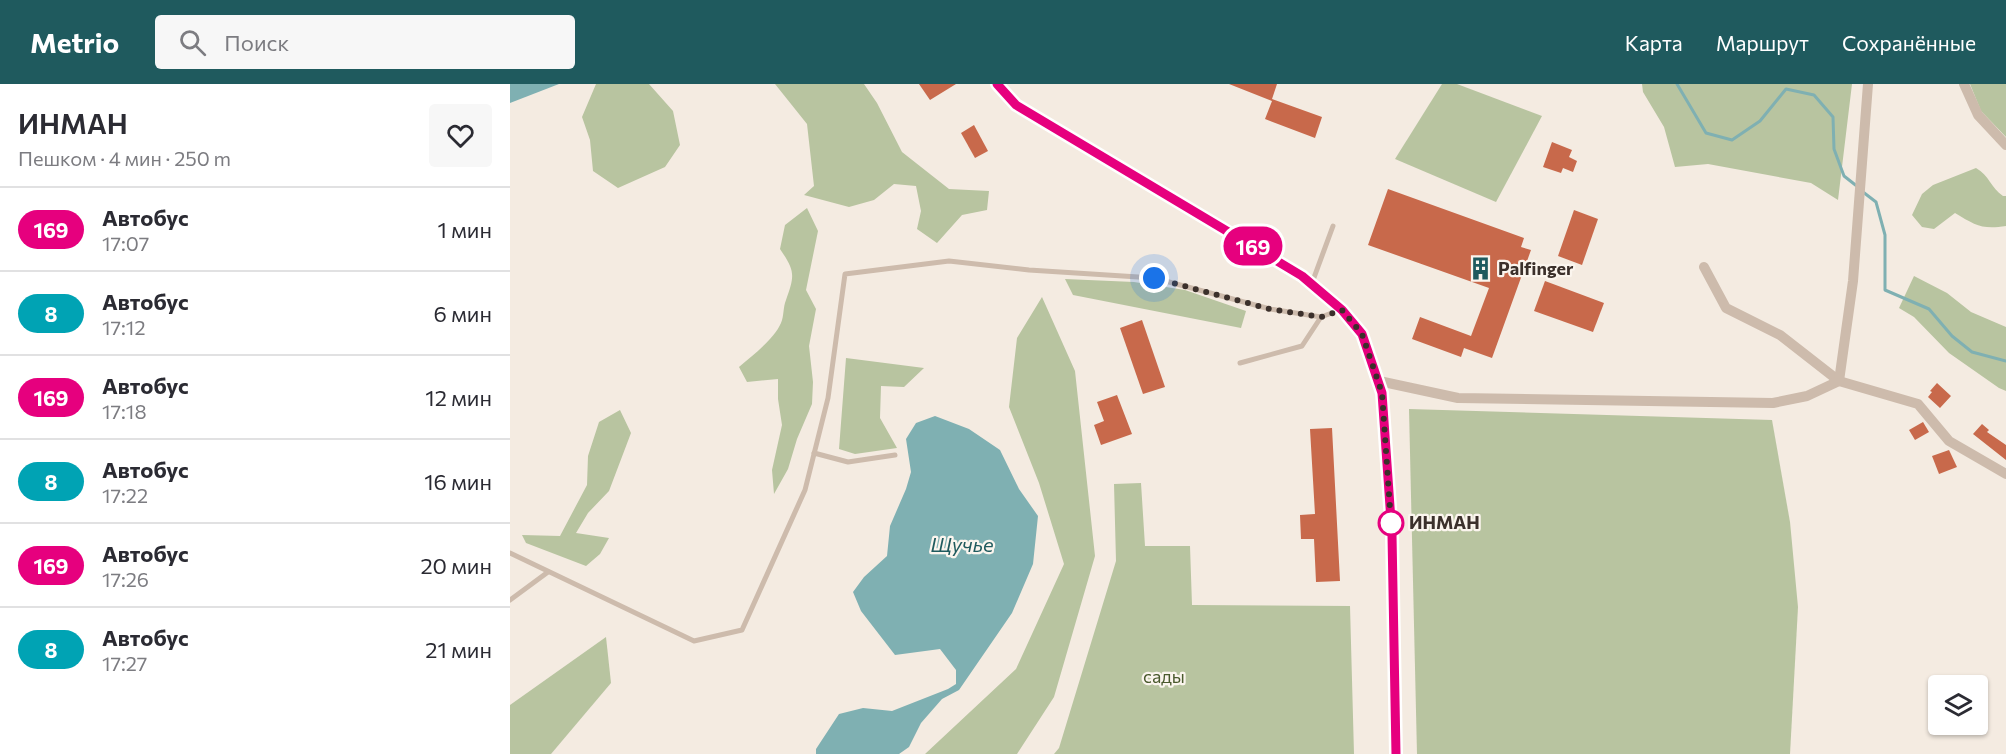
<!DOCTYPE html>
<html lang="ru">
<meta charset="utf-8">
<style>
body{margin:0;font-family:Commissioner,sans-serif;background:#f7f7f7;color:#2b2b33;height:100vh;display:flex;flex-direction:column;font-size:22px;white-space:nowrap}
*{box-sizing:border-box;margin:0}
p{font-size:20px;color:#7c7c81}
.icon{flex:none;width:33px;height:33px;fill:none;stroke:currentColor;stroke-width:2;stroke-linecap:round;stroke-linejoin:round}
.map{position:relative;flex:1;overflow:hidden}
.drawer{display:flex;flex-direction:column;background:#fff;width:510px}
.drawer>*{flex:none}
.badge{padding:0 12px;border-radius:20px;font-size:21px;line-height:39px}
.buttons{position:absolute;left:1418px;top:591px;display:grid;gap:12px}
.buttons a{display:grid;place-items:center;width:60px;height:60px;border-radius:6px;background:#fff;box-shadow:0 2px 4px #0004;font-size:30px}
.you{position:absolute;width:30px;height:30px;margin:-15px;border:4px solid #fff;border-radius:50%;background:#1a73e8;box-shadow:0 0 0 9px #1a73e833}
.map>.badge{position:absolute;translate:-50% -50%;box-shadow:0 0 0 3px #fff}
.round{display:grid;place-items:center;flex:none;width:63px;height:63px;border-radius:6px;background:#f7f7f7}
.overview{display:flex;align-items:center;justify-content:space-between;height:102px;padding:0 18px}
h1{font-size:28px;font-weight:600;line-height:45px}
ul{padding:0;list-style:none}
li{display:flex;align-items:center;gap:18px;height:84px;padding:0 18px;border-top:2px solid #e1e1e2}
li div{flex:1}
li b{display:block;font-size:22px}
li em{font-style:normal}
li .badge{min-width:66px;font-weight:700;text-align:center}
header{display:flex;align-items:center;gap:36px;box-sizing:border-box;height:84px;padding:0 30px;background:#1f5a5e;color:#fff}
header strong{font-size:28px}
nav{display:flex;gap:33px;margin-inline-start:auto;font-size:21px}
.search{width:420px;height:54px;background:#f7f7f7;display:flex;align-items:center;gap:15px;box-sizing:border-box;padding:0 21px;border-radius:6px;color:#7c7c81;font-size:22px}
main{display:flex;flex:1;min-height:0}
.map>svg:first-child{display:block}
.green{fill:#b8c4a0}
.water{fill:#7fb0b2}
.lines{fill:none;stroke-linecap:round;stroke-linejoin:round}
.stream{stroke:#7fb0b2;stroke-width:3}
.building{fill:#c8694b}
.service{stroke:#cdbbac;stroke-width:5}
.minor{stroke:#cdbbac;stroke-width:10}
.tertiary{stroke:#cdbbac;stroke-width:12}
.line-casing{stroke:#fff;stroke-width:14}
.line{stroke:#e6007e;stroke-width:9}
.walk{stroke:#3b302b;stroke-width:6;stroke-dasharray:0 10.8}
.stop-dot{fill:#fff;stroke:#e6007e;stroke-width:3}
.labels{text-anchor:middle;stroke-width:4.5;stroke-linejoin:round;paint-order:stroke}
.poi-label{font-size:18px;font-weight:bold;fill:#3b302b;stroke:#fbf5ee;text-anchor:start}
.stop-label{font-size:18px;font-weight:bold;fill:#3b302b;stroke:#fbf5ee;text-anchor:start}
.park-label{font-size:18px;fill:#4a5a2e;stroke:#fbf5ee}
.water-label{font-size:20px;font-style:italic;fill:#1f5a5e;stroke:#fbf5ee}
</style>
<header>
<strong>Metrio</strong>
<div class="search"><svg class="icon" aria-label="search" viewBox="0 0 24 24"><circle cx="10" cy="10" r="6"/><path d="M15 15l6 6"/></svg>Поиск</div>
<nav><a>Карта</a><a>Маршрут</a><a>Сохранённые</a></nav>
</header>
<main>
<section class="drawer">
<div class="overview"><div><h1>ИНМАН</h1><p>Пешком · 4 мин · 250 m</p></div><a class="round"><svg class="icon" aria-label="heart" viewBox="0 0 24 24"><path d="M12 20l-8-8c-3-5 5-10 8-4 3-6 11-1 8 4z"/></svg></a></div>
<ul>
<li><span class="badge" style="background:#e6007e;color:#fff">169</span><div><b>Автобус</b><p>17:07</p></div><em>1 мин</em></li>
<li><span class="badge" style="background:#00a3b4;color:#fff">8</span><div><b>Автобус</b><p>17:12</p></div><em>6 мин</em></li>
<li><span class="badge" style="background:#e6007e;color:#fff">169</span><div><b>Автобус</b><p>17:18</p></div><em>12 мин</em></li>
<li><span class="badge" style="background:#00a3b4;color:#fff">8</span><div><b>Автобус</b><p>17:22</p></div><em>16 мин</em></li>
<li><span class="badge" style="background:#e6007e;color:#fff">169</span><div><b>Автобус</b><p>17:26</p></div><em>20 мин</em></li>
<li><span class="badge" style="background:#00a3b4;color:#fff">8</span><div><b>Автобус</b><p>17:27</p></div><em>21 мин</em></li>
</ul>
</section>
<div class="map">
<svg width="1496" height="670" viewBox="0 0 1496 670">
<rect width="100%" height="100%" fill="#f4ebe1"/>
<g class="green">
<polygon points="86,0 139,0 163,27 170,61 155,83 108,104 83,87 80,56 72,33"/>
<polygon points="265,0 354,0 367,19 392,68 439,105 479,107 477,126 452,131 427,159 407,145 411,127 406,102 384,100 364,116 339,123 294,111 304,102 297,40"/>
<polygon points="932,0 947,0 1032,32 986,118 885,75"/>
<polygon points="1132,0 1342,0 1328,116 1301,99 1198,80 1165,83 1154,43 1133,8"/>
<polygon points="1460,0 1496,0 1496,53 1471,27"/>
<path d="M 1466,84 C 1479,91 1481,104 1493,112 L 1496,112 L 1496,142 C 1472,146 1465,141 1445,129 L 1424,145 L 1412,143 L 1402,131 L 1412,110 L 1423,101 Z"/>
<path d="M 297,124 L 308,147 L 296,206 L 306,225 L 299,262 L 303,298 L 302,320 L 287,355 L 278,385 L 264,410 L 262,386 L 272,341 L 268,315 L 268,295 L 237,298 L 229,283 C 243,271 264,255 271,239 C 274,232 273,223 276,216 C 285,191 285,187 270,165 L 275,141 Z"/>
<polygon points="1404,192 1437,209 1461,228 1496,243 1496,307 1489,304 1439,269 1404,233 1389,224"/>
<polygon points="555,195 624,198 675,206 736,227 731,244 563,211"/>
<polygon points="532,213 565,287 585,472 544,613 507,670 415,670 506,585 554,480 529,399 499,323 507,254"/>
<polygon points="336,274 414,284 394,303 371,302 370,334 387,364 345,370 329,365"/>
<polygon points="899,325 1262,336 1280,438 1288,523 1280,670 907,670"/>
<polygon points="110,326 121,349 99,407 78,429 66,449 99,454 90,470 76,482 16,459 12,451 50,452 77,401 78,372 89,338"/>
<polygon points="631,399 635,462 680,462 682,521 840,522 844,670 544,670 549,664 606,477 604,400"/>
<polygon points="96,553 101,599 41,670 0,670 0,621"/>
</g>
<g class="water">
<polygon points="0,0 49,0 0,19"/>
<polygon points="425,332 459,345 490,366 509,405 528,432 523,480 502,529 449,606 432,615 411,639 399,663 389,670 306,670 306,665 329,630 353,624 382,627 438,605 446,600 446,586 430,565 385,571 351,527 343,508 354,493 377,472 380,442 396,405 401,388 396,355 406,339"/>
</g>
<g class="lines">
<g class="stream">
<polyline points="1167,0 1196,49 1222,56 1250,37 1276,5 1304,11 1323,33 1324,65 1334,92 1348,103"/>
<polyline points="1353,108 1366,118 1375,151 1375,206 1419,225 1442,252 1462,268 1496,277"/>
</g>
</g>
<g class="building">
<polygon points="409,0 446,0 420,16"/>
<polygon points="719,0 767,0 762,15 812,33 805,54 755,35 762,17"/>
<polygon points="464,41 478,67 465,74 451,49"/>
<polygon points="1042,58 1062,66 1059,73 1067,77 1063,88 1053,84 1051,89 1033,83"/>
<polygon points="878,105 1014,154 1011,163 1021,166 982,274 954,264 951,273 902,255 910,233 961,252 979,204 858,161"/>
<polygon points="1064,126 1088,135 1072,181 1048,172"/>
<polygon points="1035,197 1094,219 1083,248 1024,227"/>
<polygon points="632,236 655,303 633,310 610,244"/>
<polygon points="1427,299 1441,312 1430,324 1418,313 1422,308 1420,307"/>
<polygon points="607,311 622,350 591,361 584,341 594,337 587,318"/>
<polygon points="1413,338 1419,348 1405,356 1399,346"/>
<polygon points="1472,340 1479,346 1477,348 1496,361 1496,376 1463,350"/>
<polygon points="822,344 830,497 806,498 804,455 791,455 790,431 805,430 800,345"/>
<polygon points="1439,366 1447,383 1429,390 1422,372"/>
</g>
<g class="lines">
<g class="service">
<polyline points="802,199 823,142"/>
<polyline points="730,279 792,262 811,233"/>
<polyline points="304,369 338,378 385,371"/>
<polyline points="0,469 184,557 232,546 295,406 318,314 335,190 439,177 519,186 644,194 760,225 811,233 830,226"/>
<polyline points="0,516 38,488"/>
</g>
<g class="minor">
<polyline points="1454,0 1468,31 1496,61"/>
<polyline points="1194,183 1216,224 1270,251 1329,297 1408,320 1439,357 1496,390"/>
<polyline points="869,297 948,314 1263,319 1297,312 1329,297 1343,197 1358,0"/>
</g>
<polyline class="tertiary" points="487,0 506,21 792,192 832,226 852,250 872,309 882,451 886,670"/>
</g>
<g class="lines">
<defs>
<polyline id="line" points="487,0 506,21 792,192 832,226 852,250 872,309 882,451 886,670"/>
</defs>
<use href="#line" class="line-casing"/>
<use href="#line" class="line"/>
<polyline class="walk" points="644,194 760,225 811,233 832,226 852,250 872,309 881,439"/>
</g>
<defs>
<symbol id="building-bare" viewBox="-9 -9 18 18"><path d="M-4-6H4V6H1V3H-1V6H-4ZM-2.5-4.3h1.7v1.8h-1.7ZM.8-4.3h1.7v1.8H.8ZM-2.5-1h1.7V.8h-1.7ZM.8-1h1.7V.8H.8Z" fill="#1f5a5e" stroke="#fbf5ee" stroke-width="2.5" paint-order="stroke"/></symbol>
</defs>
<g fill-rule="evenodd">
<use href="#building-bare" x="954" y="168" width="33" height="33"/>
</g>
<circle class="stop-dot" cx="881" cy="439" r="12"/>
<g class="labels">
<g class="poi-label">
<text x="988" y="191">Palfinger</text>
</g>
<g class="stop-label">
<text x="899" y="445">ИНМАН</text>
</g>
<g class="park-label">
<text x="654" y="599">сады</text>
</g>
<g class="water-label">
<text x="452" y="468">Щучье</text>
</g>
</g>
</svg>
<div class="buttons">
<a><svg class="icon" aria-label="layers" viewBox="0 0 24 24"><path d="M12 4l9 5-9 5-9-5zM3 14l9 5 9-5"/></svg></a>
</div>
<div class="you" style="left:644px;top:194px"></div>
<b class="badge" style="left:743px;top:162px;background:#e6007e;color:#fff">169</b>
</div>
</main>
